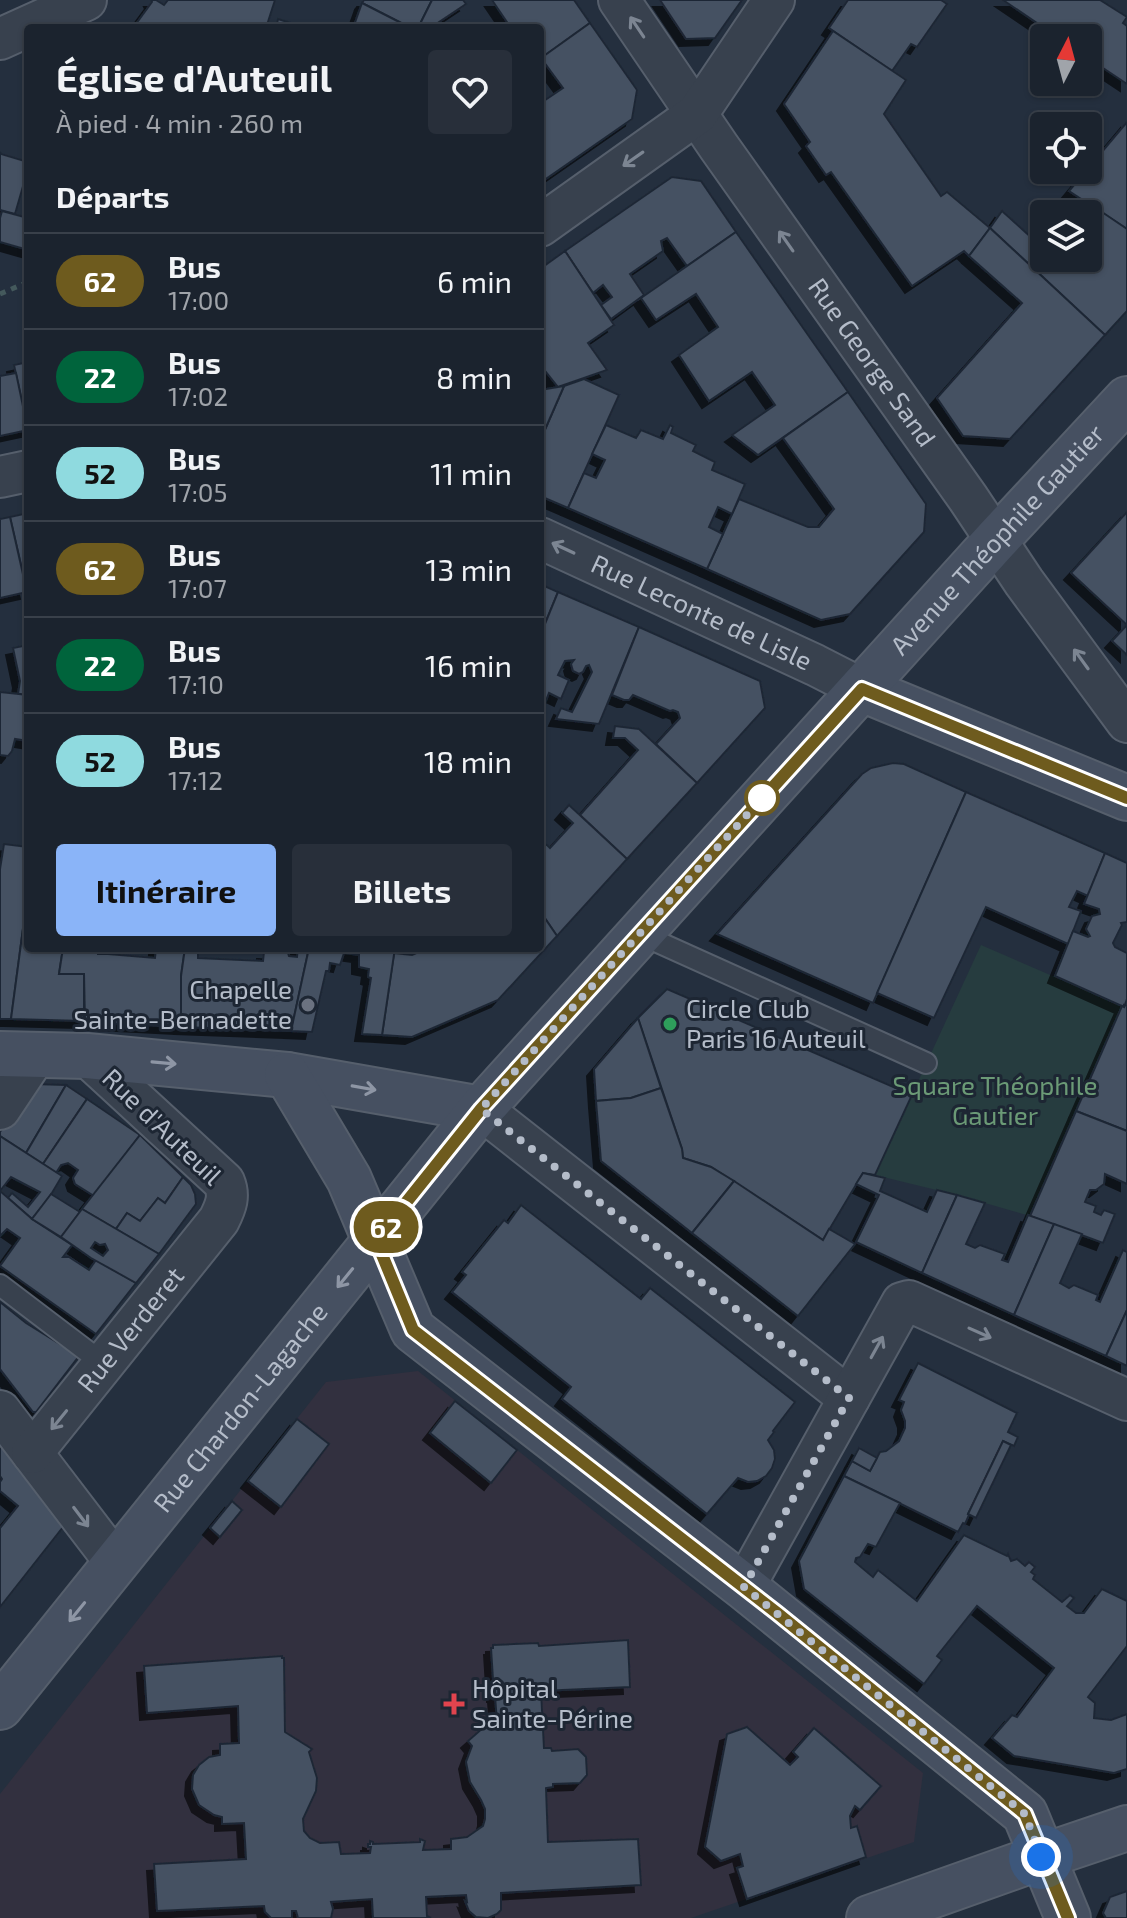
<!DOCTYPE html>
<html lang="fr">
<meta charset="utf-8">
<style>
body{margin:0;font-family:"Exo 2",sans-serif;background:#282f3a;color:#f1f3f6;height:100vh;display:flex;flex-direction:column;font-size:30px;white-space:nowrap}
*{box-sizing:border-box;margin:0}
p{font-size:26px;color:#a0a4aa}
.icon{flex:none;width:44px;height:44px;fill:none;stroke:currentColor;stroke-width:2;stroke-linecap:round;stroke-linejoin:round}
.map{position:relative;flex:1;overflow:hidden}
.details{position:absolute;left:24px;top:24px;width:520px;height:928px;display:flex;flex-direction:column;background:#1b232e;border-radius:8px;box-shadow:0 2px 6px #0004,0 0 0 2px #39404a}
.details>*{flex:none}
.badge{padding:0 16px;border-radius:26px;font-size:28px;line-height:52px}
.needle{width:52px;rotate:6deg}
.tools{position:absolute;left:1030px;top:24px;display:grid;gap:16px}
.tools a{display:grid;place-items:center;width:72px;height:72px;border-radius:8px;background:#1b232e;box-shadow:0 2px 6px #0004,0 0 0 2px #39404a;font-size:40px}
.you{position:absolute;width:40px;height:40px;margin:-20px;border:6px solid #fff;border-radius:50%;background:#1a73e8;box-shadow:0 0 0 12px #1a73e833}
.map>.badge{position:absolute;translate:-50% -50%;box-shadow:0 0 0 4px #fff}
h2{padding:0 32px;font-size:30px;line-height:72px}
.round{display:grid;place-items:center;flex:none;width:84px;height:84px;border-radius:8px;background:#282f3a}
.summary{display:flex;align-items:center;justify-content:space-between;height:136px;padding:0 32px}
h1{font-size:38px;font-weight:700;line-height:60px}
.cta{display:flex;gap:16px;margin-top:auto;padding:16px 32px}
.cta a{flex:1;height:92px;border-radius:8px;background:#8ab4f8;color:#111;font-size:32px;font-weight:700;line-height:92px;text-align:center}
.cta a+a{background:#282f3a;color:#f1f3f6}
ul{padding:0;list-style:none}
li{display:flex;align-items:center;gap:24px;height:96px;padding:0 32px;border-top:2px solid #39404a}
li div{flex:1}
li b{display:block;font-size:30px}
li em{font-style:normal}
li .badge{min-width:88px;font-weight:700;text-align:center}
.map>svg:first-child{display:block}
.medical{fill:#32303f}
.green{fill:#263c3f}
.building{fill:#455162;stroke:#1f2835;stroke-width:2;fill-rule:evenodd;filter:url(#shadow)}
.lines{fill:none;stroke-linecap:round;stroke-linejoin:round}
.lane-casing{stroke:#565f6c;stroke-width:24}
.street-casing{stroke:#565f6c;stroke-width:44}
.secondary-casing{stroke:#565f6c;stroke-width:48}
.path{stroke:#44595c;stroke-width:5;stroke-dasharray:6 6;stroke-linecap:butt}
.lane{stroke:#38414e;stroke-width:20}
.street{stroke:#38414e;stroke-width:40}
.secondary{stroke:#465061;stroke-width:44}
.oneway{stroke:#7c8592}
.oneway2{stroke:#8e96a5}
.line-casing{stroke:#fff;stroke-width:18}
.line{stroke:#6e5b1e;stroke-width:12}
.walk{stroke:#b4bcc9;stroke-width:8;stroke-dasharray:0 14.4}
.stop-dot{fill:#fff;stroke:#6e5b1e;stroke-width:4}
.worship-dot{fill:#6b7280;stroke:#1d2633;stroke-width:3}
.leisure-dot{fill:#2e9e5b;stroke:#1d2633;stroke-width:3}
.health-dot{fill:#e0444e;stroke:#1d2633;stroke-width:3}
.labels{text-anchor:middle;stroke-width:6;stroke-linejoin:round;paint-order:stroke}
.street-label{font-size:26px;fill:#b4bcc9;stroke:#1d2633}
.poi-label{font-size:26px;fill:#b4bcc9;stroke:#1d2633;text-anchor:start}
.park-label{font-size:26px;fill:#6b9a76;stroke:#1d2633}
</style>
<div class="map">
<svg width="1127" height="1918" viewBox="0 0 1127 1918">
<defs>
<filter id="shadow"><feDropShadow dx="-7" dy="7" stdDeviation="0" flood-color="#0009"/></filter>
</defs>
<rect width="100%" height="100%" fill="#242f3e"/>
<polygon class="medical" points="418,1371 923,1773 914,1842 691,1918 0,1918 0,1794 326,1382"/>
<polygon class="green" points="981,945 1122,1006 1030,1216 957,1195 875,1175"/>
<g class="building">
<polygon points="156,0 164,5 168,0 275,0 266,28 133,28 152,2 151,0"/>
<polygon points="364,0 432,0 418,28 411,28 362,3"/>
<polygon points="432,0 463,0 466,4 430,28 418,28"/>
<polygon points="492,0 574,0 590,23 540,59 540,28 511,28"/>
<polygon points="660,0 742,0 715,38 686,39"/>
<polygon points="848,0 941,0 947,4 917,47 911,44 892,71 829,28"/>
<polygon points="1003,0 1100,0 1127,17 1123,23 1127,26 1127,84 1088,58 1088,38 1059,38"/>
<polygon points="362,3 411,28 353,28"/>
<polygon points="278,19 306,28 276,28"/>
<polygon points="590,23 637,90 632,119 540,183 540,99 542,102 563,88 541,58"/>
<polygon points="833,31 906,80 884,114 941,196 947,192 990,228 969,256 964,251 912,286 831,172 826,175 806,146 810,142 784,104"/>
<polygon points="1127,122 1127,229 1069,191"/>
<polygon points="0,152 1,154 28,162 28,169 15,214 0,210"/>
<polygon points="672,177 701,181 736,232 687,266 667,238 661,241 663,251 630,274 644,295 611,319 601,305 612,297 603,285 593,293 565,251"/>
<polygon points="1099,210 1127,229 1127,311 1105,335 990,228 1002,211 1044,249 1044,258 1088,258 1088,222"/>
<polygon points="2,211 28,218 28,250 0,242 0,218"/>
<polygon points="990,228 1105,335 1010,439 963,436 937,398 1022,303 969,256"/>
<polygon points="736,232 848,392 758,455 732,435 775,405 752,372 709,401 679,355 718,327 696,294 656,320 641,298"/>
<polygon points="565,251 614,325 588,343 607,370 558,387 546,372 540,376 540,269"/>
<polygon points="28,362 28,429 14,365"/>
<polygon points="16,373 28,430 0,436 0,376"/>
<polygon points="584,379 619,395 568,508 540,496 540,441 564,386"/>
<polygon points="564,386 540,441 540,390"/>
<polygon points="848,392 926,504 924,532 850,614 821,620 707,569 739,499 808,527 819,527 834,509 783,438"/>
<polygon points="606,425 636,438 641,430 663,439 670,425 673,427 671,433 696,445 693,451 715,462 712,470 745,484 732,514 718,507 709,527 723,534 707,569 568,508 584,473 596,478 605,460 592,454"/>
<polygon points="1127,512 1127,655 1112,641 1127,625 1071,573"/>
<polygon points="28,513 28,578 24,578 10,517"/>
<polygon points="10,517 27,592 0,598 0,519"/>
<polygon points="540,584 558,592 540,636"/>
<polygon points="558,592 639,627 599,724 556,719 561,708 572,712 592,672 589,665 586,666 583,672 579,674 573,671 571,664 574,660 565,661 558,675 569,680 561,699 549,693 540,716 540,636"/>
<polygon points="639,627 760,681 765,708 697,783 656,744 680,718 678,712 673,710 670,711 633,695 629,700 624,700 612,695"/>
<polygon points="28,645 28,695 18,694 20,681 13,648"/>
<polygon points="0,692 28,695 28,741 15,739 12,751 8,756 0,755"/>
<polygon points="615,726 639,729 697,783 627,859 580,815 638,750 625,738 613,738"/>
<polygon points="893,763 904,764 966,792 873,1003 717,934 862,774 871,768"/>
<polygon points="966,792 1105,853 1088,896 1077,891 1069,907 1081,911 1068,944 986,907 934,1018 877,993"/>
<polygon points="569,805 627,859 557,936 540,911 540,844 547,845 550,848 573,823 562,813"/>
<polygon points="4,844 28,847 28,891 11,1019 0,1019 0,869"/>
<polygon points="1105,853 1127,863 1127,922 1121,923 1122,925 1113,943 1115,947 1127,953 1127,999 1124,1007 1055,976 1073,931 1088,937 1090,936 1086,929 1092,916 1100,914 1099,909 1084,904"/>
<polygon points="28,891 28,948 63,948 59,974 84,974 84,1021 11,1019"/>
<polygon points="540,911 557,936 498,1000 412,1037 382,1035 394,953 412,955 428,948 540,948"/>
<polygon points="63,948 98,948 98,954 108,954 155,958 156,948 185,948 181,976 181,1027 85,1022 84,974 59,974"/>
<polygon points="185,948 198,948 198,958 263,961 264,952 288,953 289,956 297,957 298,948 309,948 291,1031 181,1027 181,976"/>
<polygon points="309,948 395,948 382,1035 362,1034 371,978 368,977 369,969 359,967 359,955 344,953 340,965 330,963 329,971 326,971 312,1032 291,1031"/>
<polygon points="667,989 912,1095 875,1175 863,1173 823,1240 711,1167 683,1158 682,1149 638,1018"/>
<polygon points="1124,1005 1127,1006 1127,1131 1076,1111 1122,1006 1124,1007"/>
<polygon points="638,1018 661,1088 631,1098 596,1101 594,1069"/>
<polygon points="33,1084 66,1085 26,1153 0,1136 0,1132"/>
<polygon points="66,1085 87,1099 43,1164 26,1153"/>
<polygon points="661,1088 682,1149 683,1158 711,1167 734,1181 692,1233 601,1161 596,1101 631,1098"/>
<polygon points="87,1099 140,1135 94,1196 75,1184 73,1178 78,1170 68,1163 61,1165 56,1173 43,1164"/>
<polygon points="1076,1111 1127,1131 1127,1184 1105,1174 1104,1184 1096,1190 1090,1190 1085,1202 1096,1206 1094,1212 1101,1215 1104,1210 1115,1214 1103,1243 1030,1216"/>
<polygon points="140,1135 183,1177 165,1203 158,1198 140,1221 127,1213 116,1229 82,1209"/>
<polygon points="0,1136 62,1176 49,1198 32,1219 8,1198 12,1193 28,1207 40,1192 11,1177 0,1191"/>
<polygon points="863,1173 885,1178 880,1191 927,1212 937,1190 957,1195 922,1273 856,1242 879,1195 856,1184"/>
<polygon points="183,1177 191,1185 195,1194 196,1204 159,1254 116,1229 127,1213 140,1221 158,1198 165,1203"/>
<polygon points="734,1181 823,1240 829,1229 855,1244 798,1316 692,1233"/>
<polygon points="0,1191 32,1219 72,1245 63,1257 69,1257 89,1270 96,1260 136,1283 96,1334 0,1266 20,1238 7,1229 0,1236"/>
<polygon points="51,1194 80,1212 61,1237 32,1219"/>
<polygon points="957,1195 985,1203 966,1244 975,1248 980,1245 1005,1254 1002,1260 1008,1262 1028,1215 1054,1224 1014,1315 922,1273"/>
<polygon points="521,1205 641,1299 650,1288 795,1402 773,1431 774,1432 768,1440 774,1450 775,1459 772,1468 766,1476 757,1481 748,1482 738,1478 707,1514 562,1399 571,1387 452,1292 466,1275 462,1272 504,1220 508,1223"/>
<path d="M 82,1209 L 159,1254 L 136,1283 L 91,1258 L 61,1237 ZM 95,1242 L 100,1245 L 105,1244 L 108,1250 L 103,1256 L 91,1248 Z"/>
<polygon points="1054,1224 1082,1234 1060,1283 1069,1288 1074,1285 1098,1295 1096,1300 1100,1302 1123,1250 1127,1252 1127,1310 1106,1356 1014,1315"/>
<polygon points="0,1302 26,1323 79,1356 36,1412 33,1412 0,1369"/>
<polygon points="1127,1310 1127,1366 1106,1356"/>
<polygon points="918,1363 1017,1413 1008,1432 1018,1437 1014,1446 1003,1441 968,1514 969,1515 965,1524 963,1523 958,1532 844,1476 852,1461 870,1471 880,1452 886,1451 899,1441 905,1428 905,1421 901,1410 904,1402 899,1400"/>
<polygon points="455,1401 517,1450 491,1483 430,1433"/>
<polygon points="297,1419 329,1444 281,1507 248,1481"/>
<polygon points="1003,1441 1011,1445 976,1518 968,1514"/>
<polygon points="0,1443 63,1527 0,1607 0,1528 18,1506 0,1491 0,1482 2,1479 0,1476"/>
<polygon points="859,1448 877,1458 870,1471 852,1461"/>
<polygon points="844,1476 900,1503 876,1547 868,1544 860,1557 856,1558 855,1562 873,1577 878,1570 917,1601 964,1535 1007,1556 1008,1554 1011,1561 1017,1559 1025,1566 1029,1562 1035,1567 1031,1572 1035,1575 1033,1579 1062,1602 1070,1595 1074,1598 1067,1606 1076,1613 1084,1613 1102,1589 1127,1601 1127,1646 1088,1697 1095,1703 1094,1718 1111,1720 1127,1714 1127,1769 1114,1773 1014,1756 992,1738 1012,1715 1017,1717 1054,1668 977,1606 937,1656 942,1660 924,1684 804,1589 799,1561"/>
<polygon points="232,1501 242,1510 220,1537 210,1528"/>
<polygon points="628,1640 630,1687 541,1691 544,1748 551,1748 552,1751 578,1749 586,1757 587,1775 580,1783 553,1784 553,1787 546,1788 548,1842 638,1839 641,1885 501,1893 501,1910 497,1914 488,1918 476,1917 469,1911 465,1901 467,1902 466,1895 426,1897 427,1916 431,1918 373,1918 372,1899 331,1902 333,1909 331,1918 298,1918 296,1911 292,1911 292,1918 271,1918 265,1912 264,1906 157,1911 154,1864 246,1859 244,1823 222,1824 222,1817 214,1815 199,1805 192,1789 193,1775 199,1765 209,1757 220,1755 220,1744 239,1743 238,1706 147,1713 144,1666 282,1656 282,1658 284,1658 285,1732 312,1749 309,1752 317,1778 316,1791 303,1819 304,1831 310,1838 320,1843 339,1842 341,1854 370,1853 371,1847 368,1847 368,1844 370,1844 370,1841 373,1842 373,1844 420,1842 420,1839 425,1841 423,1850 451,1849 451,1839 467,1837 483,1826 485,1819 485,1809 481,1800 470,1782 466,1762 472,1746 468,1741 484,1727 497,1723 495,1695 494,1695 491,1648 493,1648 493,1645 538,1643 539,1646"/>
<polygon points="747,1727 790,1765 798,1757 793,1752 814,1728 881,1786 860,1810 855,1806 850,1816 851,1828 857,1826 866,1857 747,1899 737,1868 743,1866 740,1854 721,1861 705,1847 727,1734"/>
<polygon points="1127,1891 1127,1918 1106,1918 1103,1913 1110,1897"/>
</g>
<g class="lines">
<defs>
<g id="lane">
<polyline points="640,934 926,1063"/>
<polyline points="0,1285 104,1364"/>
</g>
<g id="street">
<path id="s1" d="M 619,0 L 719,147 L 968,498 L 1024,582 L 1127,722"/>
<polyline points="0,39 86,0"/>
<polyline points="540,226 697,114 774,0"/>
<polyline points="0,477 28,471"/>
<path id="s2" d="M 540,538 L 815,665 L 862,689"/>
<polyline points="0,1109 36,1055"/>
<polyline points="481,1109 849,1398"/>
<polyline points="0,1411 116,1563"/>
<path id="s3" d="M 32,1453 L 219,1220 C 226,1206 230,1196 224,1182 L 87,1056"/>
<polyline points="744,1587 902,1303 909,1301 1127,1400"/>
</g>
<g id="secondary">
<polyline points="862,689 1127,798"/>
<polyline points="0,1054 87,1056 287,1075 481,1109"/>
<polyline points="287,1075 349,1179 413,1330 744,1587 1025,1814 1068,1918"/>
<path id="s4" d="M 0,1707 L 481,1109 L 996,540 L 1127,399"/>
<polyline points="869,1918 1041,1857 1127,1828"/>
</g>
</defs>
<use href="#lane" class="lane-casing"/>
<use href="#street" class="street-casing"/>
<use href="#secondary" class="secondary-casing"/>
<polyline class="path" points="0,294 28,282"/>
<use href="#lane" class="lane"/>
<use href="#street" class="street"/>
<use href="#secondary" class="secondary"/>
</g>
<defs><path id="oneway-shaft" d="M-6 0H5M1.5-3L5.5 0L1.5 3" fill="none" stroke-width="1.6" stroke-linecap="round" stroke-linejoin="round" transform="scale(2)"/></defs>
<g class="oneway">
<use href="#oneway-shaft" transform="translate(637 27) rotate(-124)"/>
<use href="#oneway-shaft" transform="translate(633 159) rotate(145)"/>
<use href="#oneway-shaft" transform="translate(786 241) rotate(-125)"/>
<use href="#oneway-shaft" transform="translate(563 548) rotate(-155)"/>
<use href="#oneway-shaft" transform="translate(1081 659) rotate(-126)"/>
<use href="#oneway-shaft" transform="translate(980 1333) rotate(24)"/>
<use href="#oneway-shaft" transform="translate(877 1347) rotate(-61)"/>
<use href="#oneway-shaft" transform="translate(59 1420) rotate(129)"/>
<use href="#oneway-shaft" transform="translate(81 1517) rotate(53)"/>
</g>
<g class="oneway2">
<use href="#oneway-shaft" transform="translate(164 1063) rotate(5)"/>
<use href="#oneway-shaft" transform="translate(364 1088) rotate(10)"/>
<use href="#oneway-shaft" transform="translate(345 1278) rotate(129)"/>
<use href="#oneway-shaft" transform="translate(77 1612) rotate(129)"/>
</g>
<g class="lines">
<defs>
<polyline id="line" points="1068,1918 1025,1814 777,1613 413,1330 376,1240 481,1109 862,689 1127,798"/>
</defs>
<use href="#line" class="line-casing"/>
<use href="#line" class="line"/>
<polyline class="walk" points="762,798 764,796 481,1109 849,1398 744,1587 1025,1814 1041,1857"/>
</g>
<circle class="stop-dot" cx="762" cy="798" r="16"/>
<circle class="worship-dot" cx="308" cy="1005" r="8"/>
<circle class="leisure-dot" cx="670" cy="1024" r="8"/>
<path class="health-dot" d="M450 1692h8v8h8v8h-8v8h-8v-8h-8v-8h8z"/>
<g class="labels">
<g class="street-label">
<text dy="9" stroke="none"><textPath href="#s1" startOffset="442">Rue George Sand</textPath></text>
<text dy="9" stroke="none"><textPath href="#s4" startOffset="1536">Avenue Théophile Gautier</textPath></text>
<text dy="9" stroke="none"><textPath href="#s2" startOffset="178">Rue Leconte de Lisle</textPath></text>
<text transform="translate(162 1127) rotate(44)" y="9">Rue d'Auteuil</text>
<text dy="9" stroke="none"><textPath href="#s3" startOffset="158">Rue Verderet</textPath></text>
<text dy="9" stroke="none"><textPath href="#s4" startOffset="384">Rue Chardon-Lagache</textPath></text>
</g>
<g class="poi-label">
<text x="292" y="999" text-anchor="end">Chapelle<tspan x="292" dy="30">Sainte-Bernadette</tspan></text>
<text x="686" y="1018">Circle Club<tspan x="686" dy="30">Paris 16 Auteuil</tspan></text>
<text x="472" y="1698">Hôpital<tspan x="472" dy="30">Sainte-Périne</tspan></text>
</g>
<g class="park-label">
<text x="995" y="1095">Square Théophile<tspan x="995" dy="30">Gautier</tspan></text>
</g>
</g>
</svg>
<div class="tools">
<a><svg class="needle" viewBox="-14 -14 28 28"><path d="M0-13l5 13h-10z" fill="#e53935"/><path d="M0 13l5-13h-10z" fill="#a0a4aa"/></svg></a>
<a><svg class="icon" aria-label="locate" viewBox="0 0 24 24"><circle cx="12" cy="12" r="6"/><path d="M12 2v4M12 18v4M2 12h4M18 12h4"/></svg></a>
<a><svg class="icon" aria-label="layers" viewBox="0 0 24 24"><path d="M12 4l9 5-9 5-9-5zM3 14l9 5 9-5"/></svg></a>
</div>
<div class="you" style="left:1041px;top:1857px"></div>
<b class="badge" style="left:386px;top:1227px;background:#6e5b1e;color:#fff">62</b>
<section class="details">
<div class="summary"><div><h1>Église d'Auteuil</h1><p>À pied · 4 min · 260 m</p></div><a class="round"><svg class="icon" aria-label="heart" viewBox="0 0 24 24"><path d="M12 20l-8-8c-3-5 5-10 8-4 3-6 11-1 8 4z"/></svg></a></div>
<h2>Départs</h2>
<ul>
<li><span class="badge" style="background:#6e5b1e;color:#fff">62</span><div><b>Bus</b><p>17:00</p></div><em>6 min</em></li>
<li><span class="badge" style="background:#00643c;color:#fff">22</span><div><b>Bus</b><p>17:02</p></div><em>8 min</em></li>
<li><span class="badge" style="background:#8fdadf;color:#111">52</span><div><b>Bus</b><p>17:05</p></div><em>11 min</em></li>
<li><span class="badge" style="background:#6e5b1e;color:#fff">62</span><div><b>Bus</b><p>17:07</p></div><em>13 min</em></li>
<li><span class="badge" style="background:#00643c;color:#fff">22</span><div><b>Bus</b><p>17:10</p></div><em>16 min</em></li>
<li><span class="badge" style="background:#8fdadf;color:#111">52</span><div><b>Bus</b><p>17:12</p></div><em>18 min</em></li>
</ul>
<div class="cta"><a>Itinéraire</a><a>Billets</a></div>
</section>
</div>
